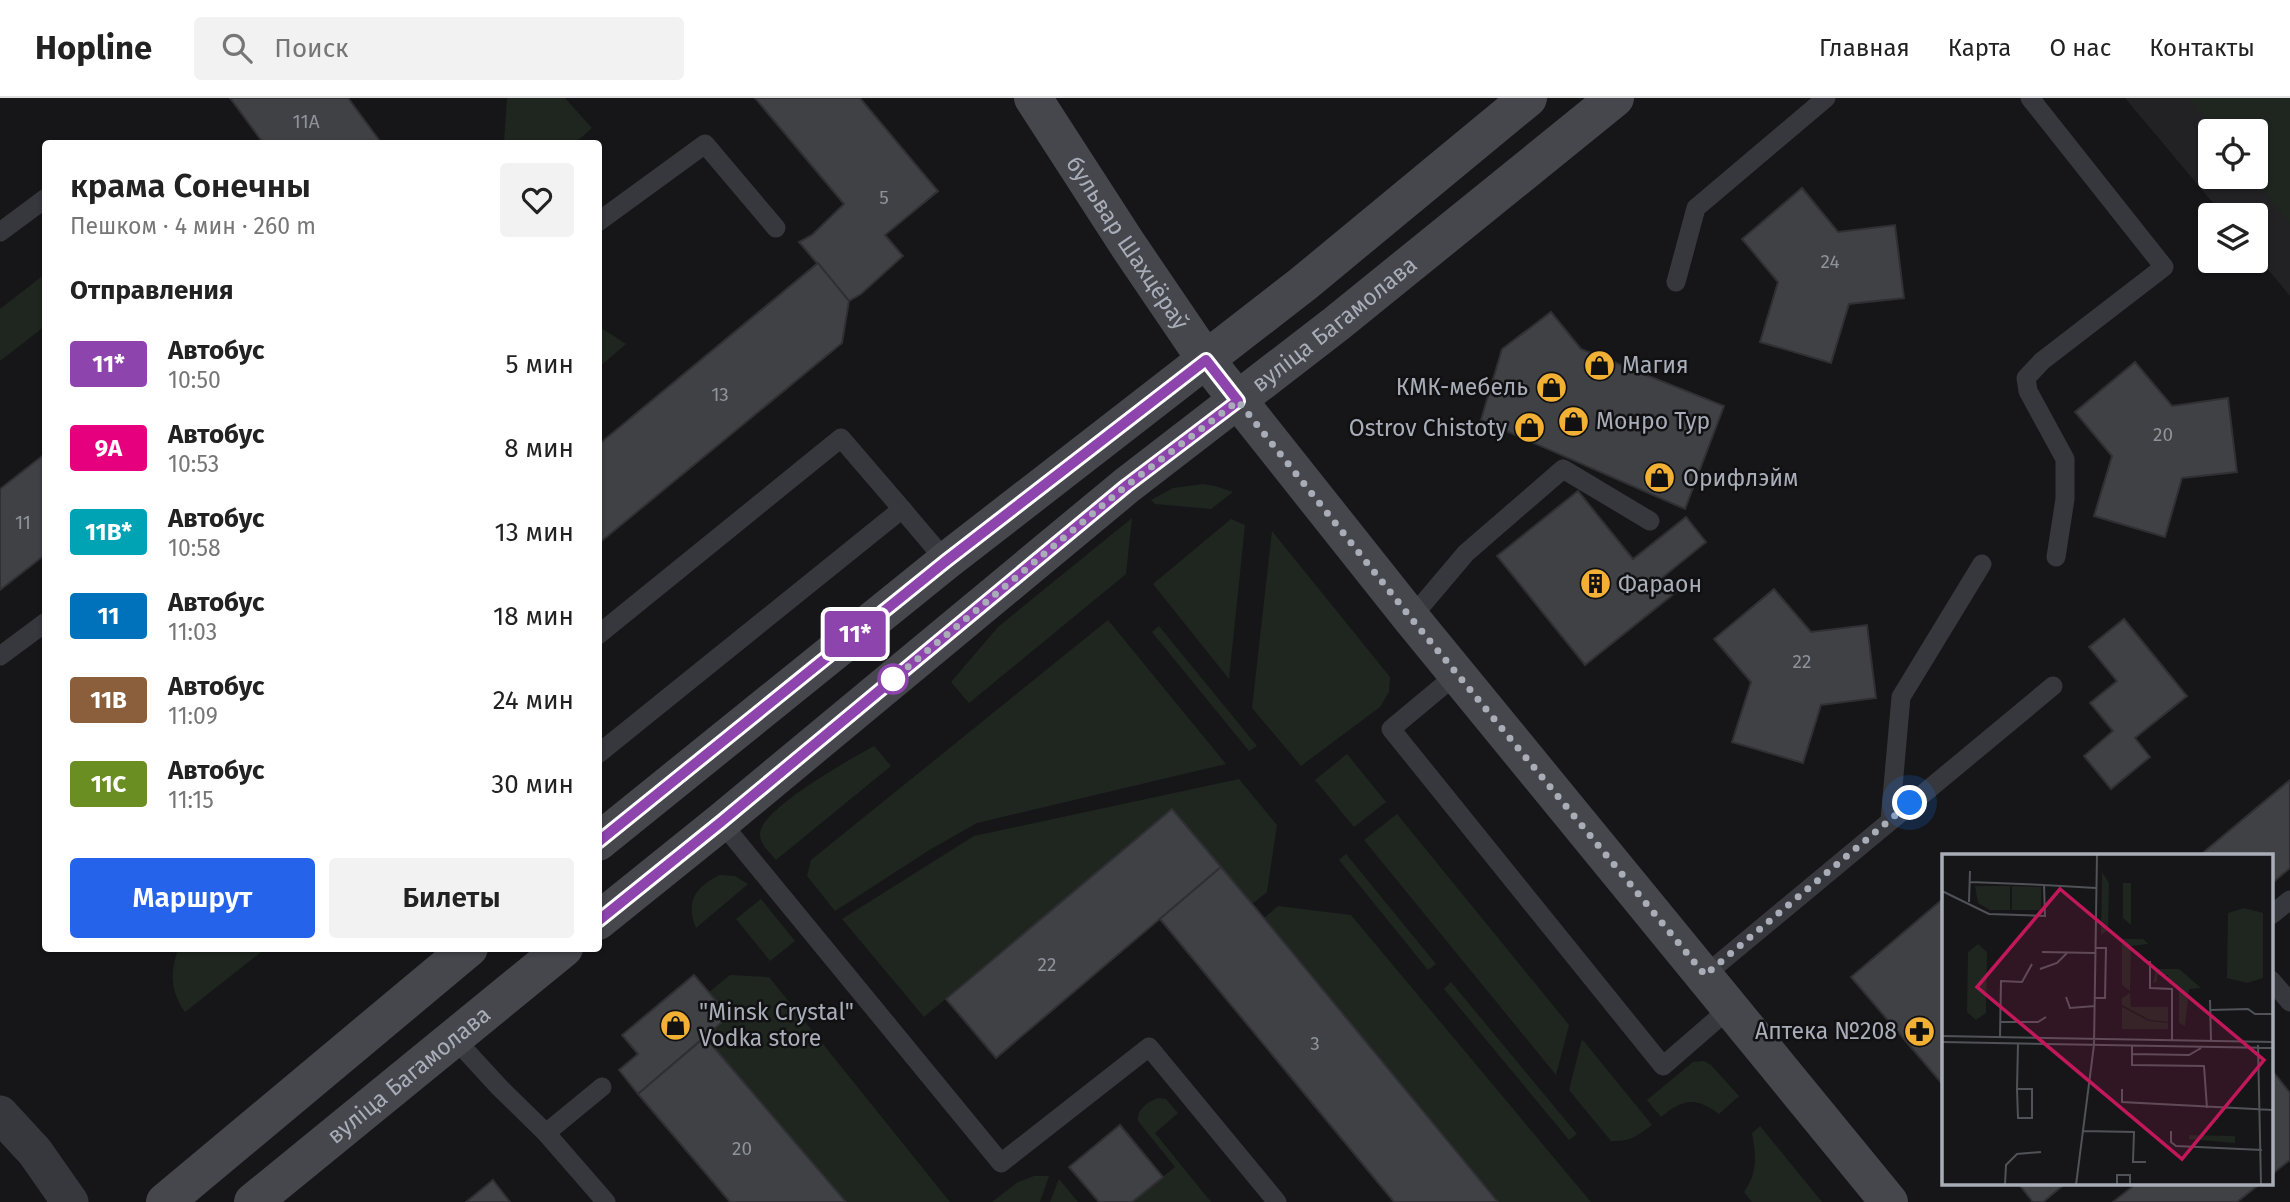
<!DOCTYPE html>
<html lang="ru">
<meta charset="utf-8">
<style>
body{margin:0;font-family:"Fira Sans",sans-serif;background:#f2f2f2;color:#222;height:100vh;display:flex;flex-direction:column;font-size:26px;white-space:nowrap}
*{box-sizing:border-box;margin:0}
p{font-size:23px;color:#767676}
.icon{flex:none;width:38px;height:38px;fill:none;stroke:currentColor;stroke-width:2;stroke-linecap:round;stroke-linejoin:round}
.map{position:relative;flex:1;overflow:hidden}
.details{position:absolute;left:42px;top:42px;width:560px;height:812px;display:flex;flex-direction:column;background:#fff;border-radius:7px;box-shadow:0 2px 5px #0004}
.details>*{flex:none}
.badge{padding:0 14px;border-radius:5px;font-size:24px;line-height:46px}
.controls{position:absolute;left:2198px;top:21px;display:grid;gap:14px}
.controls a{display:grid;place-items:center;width:70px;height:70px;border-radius:7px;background:#fff;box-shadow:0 2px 5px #0004;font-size:35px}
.you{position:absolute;width:35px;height:35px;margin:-18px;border:5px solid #fff;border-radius:50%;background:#1a73e8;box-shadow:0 0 0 10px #1a73e833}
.map>.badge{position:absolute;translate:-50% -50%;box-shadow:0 0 0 4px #fff}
h2{padding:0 28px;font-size:26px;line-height:63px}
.round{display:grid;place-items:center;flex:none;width:74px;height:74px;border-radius:7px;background:#f2f2f2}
.overview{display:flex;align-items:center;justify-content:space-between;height:119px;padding:0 28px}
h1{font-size:33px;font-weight:600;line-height:52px}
.button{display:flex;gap:14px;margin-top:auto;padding:14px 28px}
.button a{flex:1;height:80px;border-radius:7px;background:#2563eb;color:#fff;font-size:28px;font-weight:600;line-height:80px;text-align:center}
.button a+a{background:#f2f2f2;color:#222}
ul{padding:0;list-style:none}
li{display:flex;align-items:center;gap:21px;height:84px;padding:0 28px}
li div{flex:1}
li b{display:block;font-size:26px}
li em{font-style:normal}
li .badge{min-width:77px;font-weight:700;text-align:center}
header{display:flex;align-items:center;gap:42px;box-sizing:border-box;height:98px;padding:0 35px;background:#fff;border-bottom:2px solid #e0e0e0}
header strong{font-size:33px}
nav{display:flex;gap:38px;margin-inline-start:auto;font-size:24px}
.search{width:490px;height:63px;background:#f2f2f2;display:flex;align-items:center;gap:18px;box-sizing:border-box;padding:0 24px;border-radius:7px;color:#767676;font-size:26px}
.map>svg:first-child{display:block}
.built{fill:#222225;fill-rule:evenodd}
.green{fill:#1e261f}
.building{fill:#404145;stroke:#303034;stroke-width:2}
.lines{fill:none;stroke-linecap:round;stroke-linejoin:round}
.service{stroke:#37383d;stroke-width:19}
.minor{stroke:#37383d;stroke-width:37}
.secondary{stroke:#45474d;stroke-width:38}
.line-casing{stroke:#fff;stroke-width:16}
.line{stroke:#8e44ad;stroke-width:10}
.walk{stroke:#a8adb8;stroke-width:7;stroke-dasharray:0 12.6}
.stop-dot{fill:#fff;stroke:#8e44ad;stroke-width:3.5}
.labels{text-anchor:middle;stroke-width:5;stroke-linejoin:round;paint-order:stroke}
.number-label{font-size:19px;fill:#8e929b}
.street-label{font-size:23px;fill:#a8adb8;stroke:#111113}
.poi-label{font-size:23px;fill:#a8adb8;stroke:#111113;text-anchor:start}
.inset-road{fill:none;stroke:#505258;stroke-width:2}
.view{fill:#c2185b;fill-opacity:0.15;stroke:#c2185b;stroke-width:3.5}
.inset-edge{fill:none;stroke:#a8adb8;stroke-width:3.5}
</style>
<header>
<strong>Hopline</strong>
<div class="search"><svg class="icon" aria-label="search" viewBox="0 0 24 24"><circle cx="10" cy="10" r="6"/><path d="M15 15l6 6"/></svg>Поиск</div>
<nav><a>Главная</a><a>Карта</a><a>О нас</a><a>Контакты</a></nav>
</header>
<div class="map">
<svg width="2290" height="1104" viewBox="0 0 2290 1104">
<rect width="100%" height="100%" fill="#161618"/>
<path class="built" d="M 2125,0 L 2290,0 L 2290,198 L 2256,157 L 2256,117 L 2223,117 ZM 2210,33 L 2256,33 L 2256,79 L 2210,79 Z"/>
<g class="green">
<polygon points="507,0 565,0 592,30 575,45 506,45 504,44"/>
<polygon points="2190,0 2290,0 2290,126 2252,79 2256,79 2256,33 2216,33"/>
<polygon points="45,176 45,228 0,263 0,211"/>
<polygon points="598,228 626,246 599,269 598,269"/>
<polygon points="1203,386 1215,388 1233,394 1211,411 1155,406 1151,402 1173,390"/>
<polygon points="1132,420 1126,476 969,605 951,584 998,529"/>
<polygon points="1231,421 1245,427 1229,581 1153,486"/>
<polygon points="1272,433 1390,579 1389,594 1380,609 1301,668 1252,610"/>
<polygon points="1108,522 1226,666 977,725 931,751 835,813 807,778 811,762"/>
<polygon points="1159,528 1257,648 1249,653 1152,534"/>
<path d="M 874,648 L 891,668 L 776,762 C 770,754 759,746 760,735 C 762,710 851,661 874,648 Z"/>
<polygon points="1347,656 1386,704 1354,729 1315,682"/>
<polygon points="1239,681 1277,727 1267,794 1252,806 1172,712 924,919 842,821 974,738"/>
<polygon points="1397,716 1569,927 1556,977 1364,742"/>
<polygon points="1346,756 1436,866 1428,872 1339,762"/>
<path d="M 720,777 L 735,778 L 748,786 L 696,830 C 685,804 695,789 720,777 Z"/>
<polygon points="761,801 795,843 770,863 736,821"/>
<polygon points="1278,808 1351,817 1591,1104 1499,1104 1264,820"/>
<path d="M 178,851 L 178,850 L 265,851 L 185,914 C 170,893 170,875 178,851 Z"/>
<polygon points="730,877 769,879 950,1104 846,1104 705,939 729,918 709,894"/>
<polygon points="1451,884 1577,1036 1569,1042 1444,891"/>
<path d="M 1582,941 L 1652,1027 C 1637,1038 1630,1044 1611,1043 L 1569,992 Z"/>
<path d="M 1704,963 L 1711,967 L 1739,998 L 1719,1016 C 1696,998 1682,1001 1661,1019 L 1647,1002 L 1693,964 Z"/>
<path d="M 1159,1000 L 1166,1001 L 1178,1015 L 1155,1035 L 1211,1104 L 1132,1104 L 1175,1069 L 1138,1023 C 1137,1011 1148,1003 1159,1000 Z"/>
<path d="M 1760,1028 L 1822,1104 L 1752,1104 L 1744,1094 C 1758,1074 1756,1058 1752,1035 Z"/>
<polygon points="1034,1078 1049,1078 1040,1104 992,1104 1018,1084"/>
<polygon points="1059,1081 1078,1104 1050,1104"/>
</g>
<g class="building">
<polygon points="230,0 348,0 382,46 264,46"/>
<polygon points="755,0 860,0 938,93 885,137 903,158 861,196 849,203 799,144 812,137 844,106"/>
<polygon points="1802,90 1838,134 1895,127 1904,200 1849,206 1831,265 1760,244 1778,184 1742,141"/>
<polygon points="818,165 849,203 842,245 598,446 598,347"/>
<polygon points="1551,214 1581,251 1724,308 1685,411 1481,322 1502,251"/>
<polygon points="2135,264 2172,308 2228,300 2237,374 2182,380 2165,439 2094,418 2112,358 2075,314"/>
<polygon points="46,355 46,456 0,492 0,391"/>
<polygon points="1578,393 1633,461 1686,419 1706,444 1663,479 1676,494 1585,567 1497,458"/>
<polygon points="1774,491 1811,534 1867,527 1876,600 1821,607 1803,665 1732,644 1751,584 1714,541"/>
<polygon points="2124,521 2187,598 2135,640 2150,659 2111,691 2084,658 2113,633 2090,605 2117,583 2089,549"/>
<polygon points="2290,682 2290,770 2271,786 2271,758 2199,758"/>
<polygon points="1172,711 1221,769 996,960 946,901"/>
<polygon points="1221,769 1258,813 1498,1104 1394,1104 1303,994 1160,821"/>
<polygon points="1944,800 1944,988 1851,879"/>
<polygon points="694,877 729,918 638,996 619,972 638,956 622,937"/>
<polygon points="705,939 846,1104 730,1104 638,996"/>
<polygon points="2275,976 2290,995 2290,1062 2271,1077 2271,979"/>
<polygon points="1120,1027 1163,1079 1132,1104 1099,1104 1069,1069"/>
<polygon points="493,1082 510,1104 466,1104"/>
<polygon points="2018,1085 2066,1085 2043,1104 2033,1104"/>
<polygon points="2137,1085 2261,1085 2237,1104 2113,1104"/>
</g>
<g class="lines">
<g class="service">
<polyline points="2030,0 2164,169 2042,263 2026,280 2028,293 2065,361 2065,401 2056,459"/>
<polyline points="598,124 705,46 776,130"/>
<polyline points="0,134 46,100"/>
<polyline points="1676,184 1696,110 1826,0"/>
<polyline points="1411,520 1466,455 1563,371 1650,423"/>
<polyline points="598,537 841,340 902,411"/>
<polyline points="0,558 46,524"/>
<polyline points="1457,576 1391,631 1663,968 1731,909"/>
<polyline points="598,656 902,411 946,463"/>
<polyline points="1890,722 1901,599 1982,466"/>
<polyline points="721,724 1001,1065 1149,949 1277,1104"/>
<polyline points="2271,817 2290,802"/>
<polyline points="1705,877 2053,588"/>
<polyline points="2271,882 2290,904"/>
<polyline points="455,941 500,990 546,1035 606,1104"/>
<polyline points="546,1035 602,989"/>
</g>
<polyline class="minor" points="0,1016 35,1054 70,1104"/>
<g class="secondary">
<path id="s1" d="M 1033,0 L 1128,147 L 1206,262 L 1411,520 L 1889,1104"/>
<polyline points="598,744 946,463 1303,186 1528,0"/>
<path id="s2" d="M 598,823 L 721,724 L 1126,388 L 1336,226 L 1615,0"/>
<polyline points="165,1104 469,850"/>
<path id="s3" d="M 253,1104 L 564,850"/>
</g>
</g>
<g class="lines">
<defs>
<polyline id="line" points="598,744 946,463 1206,262 1238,303 1126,388 721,724 598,823"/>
</defs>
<use href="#line" class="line-casing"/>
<use href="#line" class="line"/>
<polyline class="walk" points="893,581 891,583 1126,388 1238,303 1411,520 1705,877 1910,705"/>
</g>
<defs>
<symbol id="shop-disc" viewBox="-11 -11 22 22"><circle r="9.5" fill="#f2b134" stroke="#111113"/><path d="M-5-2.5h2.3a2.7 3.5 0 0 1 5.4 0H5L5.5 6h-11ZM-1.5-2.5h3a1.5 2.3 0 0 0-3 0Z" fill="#111"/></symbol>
<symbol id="building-disc" viewBox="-11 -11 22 22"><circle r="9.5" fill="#f2b134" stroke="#111113"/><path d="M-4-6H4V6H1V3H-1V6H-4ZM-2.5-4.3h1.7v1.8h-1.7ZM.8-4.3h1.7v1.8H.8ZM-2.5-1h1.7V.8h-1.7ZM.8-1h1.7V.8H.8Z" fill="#111"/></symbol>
<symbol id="pharmacy-disc" viewBox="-11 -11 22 22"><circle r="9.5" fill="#f2b134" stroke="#111113"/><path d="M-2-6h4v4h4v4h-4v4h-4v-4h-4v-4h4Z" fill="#111"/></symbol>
</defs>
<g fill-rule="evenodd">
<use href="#shop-disc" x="1582" y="250" width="35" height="35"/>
<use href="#shop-disc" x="1534" y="272" width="35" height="35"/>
<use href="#shop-disc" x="1556" y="306" width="35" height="35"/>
<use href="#shop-disc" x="1512" y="312" width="35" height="35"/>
<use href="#shop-disc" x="1642" y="362" width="35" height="35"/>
<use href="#building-disc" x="1578" y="468" width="35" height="35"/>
<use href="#shop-disc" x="658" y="910" width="35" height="35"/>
<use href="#pharmacy-disc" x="1902" y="916" width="35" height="35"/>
</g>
<circle class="stop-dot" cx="893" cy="581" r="14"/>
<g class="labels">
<g class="number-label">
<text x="306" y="30">11А</text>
<text x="884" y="106">5</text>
<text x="1830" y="170">24</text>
<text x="720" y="303">13</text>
<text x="2163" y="343">20</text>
<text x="23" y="431">11</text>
<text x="1802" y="570">22</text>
<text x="1047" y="873">22</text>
<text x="1315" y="952">3</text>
<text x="742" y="1057">20</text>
</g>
<g class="street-label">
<text dy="8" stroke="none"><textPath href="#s1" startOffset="173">бульвар Шахцёраў</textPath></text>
<text dy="8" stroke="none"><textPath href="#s2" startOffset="948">вуліца Багамолава</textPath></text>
<text dy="8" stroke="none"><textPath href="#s3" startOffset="201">вуліца Багамолава</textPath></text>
</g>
<g class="poi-label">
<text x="1622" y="275">Магия</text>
<text x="1528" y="297" text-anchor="end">КМК-мебель</text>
<text x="1596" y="331">Монро Тур</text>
<text x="1507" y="338" text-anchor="end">Ostrov Chistoty</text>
<text x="1683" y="388">Орифлэйм</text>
<text x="1618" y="494">Фараон</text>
<text x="699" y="922">"Minsk Crystal"<tspan x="699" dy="26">Vodka store</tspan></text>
<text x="1897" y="941" text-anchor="end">Аптека №208</text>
</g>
</g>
<g transform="translate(1942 756)">
<rect width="331" height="331" fill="#161618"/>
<path d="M 160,18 L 167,29 L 166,76 L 159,81 ZM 181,29 L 189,29 L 189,71 L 181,64 ZM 33,32 L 68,32 L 68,56 L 48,56 L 36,49 ZM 70,32 L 99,33 L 99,56 L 70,56 ZM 302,54 L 321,59 L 321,124 L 305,129 L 285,124 L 286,59 ZM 180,85 L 201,85 L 206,90 L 189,92 L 188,137 L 180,131 ZM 36,90 L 45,98 L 44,159 L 34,166 L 25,158 L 26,98 ZM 214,115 L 237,115 L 259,134 L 247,135 L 243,172 L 237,169 L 237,132 L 227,130 L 226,121 L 215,121 L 215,128 L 211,129 ZM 188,139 L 189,153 L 226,153 L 226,168 L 208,166 L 180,151 L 180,144 ZM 180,153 L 207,167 L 226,169 L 226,175 L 180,175 ZM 247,281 L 293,282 L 293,289 L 247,285 Z" fill="#1e261f"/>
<path class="inset-road" d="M 28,28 L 102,31M 0,37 L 47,60 L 103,62 L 102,31 L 154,34M 27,48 L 28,17M 100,98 L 153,99M 208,107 L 208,134 L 230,135 L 230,186M 98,115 L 115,109 L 125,99M 124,143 L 128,154 L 153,152M 153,144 L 163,144 L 164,94 L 153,94M 268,146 L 269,186M 268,156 L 306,155 L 313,160 L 331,160M 58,168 L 96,168 L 104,163M 0,182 L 331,188M 58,183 L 59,127 L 80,128 L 90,110M 0,188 L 331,194M 316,191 L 319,331M 190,192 L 190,200 L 247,201 L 259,194M 190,200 L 190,211 L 262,212 L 265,254M 75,235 L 90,235 L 90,264 L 76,264 L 75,235 L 76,190M 180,235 L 180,248 L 331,256M 141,277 L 192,278 L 191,308 L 204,308M 229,277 L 229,288 L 234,292 L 320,296M 63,331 L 64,311 L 75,300 L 99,298M 134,331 L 152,191 L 155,0M 175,331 L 175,321 L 188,321 L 188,331"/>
<path class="view" d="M 118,35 L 322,206 L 240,305 L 35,133 Z"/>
<rect width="331" height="331" class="inset-edge"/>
</g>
</svg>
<div class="controls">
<a><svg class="icon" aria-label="locate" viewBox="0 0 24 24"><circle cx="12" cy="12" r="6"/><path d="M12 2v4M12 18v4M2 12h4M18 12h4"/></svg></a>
<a><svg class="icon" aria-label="layers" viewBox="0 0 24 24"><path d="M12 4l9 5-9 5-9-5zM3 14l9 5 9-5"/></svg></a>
</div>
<div class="you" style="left:1910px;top:705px"></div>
<b class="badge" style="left:855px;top:536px;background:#8e44ad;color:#fff">11*</b>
<section class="details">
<div class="overview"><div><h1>крама Сонечны</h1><p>Пешком · 4 мин · 260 m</p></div><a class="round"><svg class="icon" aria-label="heart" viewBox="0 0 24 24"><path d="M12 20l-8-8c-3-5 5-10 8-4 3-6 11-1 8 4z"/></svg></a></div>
<h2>Отправления</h2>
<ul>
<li><span class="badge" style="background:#8e44ad;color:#fff">11*</span><div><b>Автобус</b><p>10:50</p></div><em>5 мин</em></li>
<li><span class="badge" style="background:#e6007e;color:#fff">9А</span><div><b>Автобус</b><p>10:53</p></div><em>8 мин</em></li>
<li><span class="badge" style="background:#00a3b4;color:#fff">11В*</span><div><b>Автобус</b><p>10:58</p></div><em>13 мин</em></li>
<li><span class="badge" style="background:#0072bc;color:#fff">11</span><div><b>Автобус</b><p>11:03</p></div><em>18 мин</em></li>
<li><span class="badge" style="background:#8b5e3c;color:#fff">11В</span><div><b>Автобус</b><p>11:09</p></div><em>24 мин</em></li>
<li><span class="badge" style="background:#6b8e23;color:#fff">11С</span><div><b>Автобус</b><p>11:15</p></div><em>30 мин</em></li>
</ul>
<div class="button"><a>Маршрут</a><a>Билеты</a></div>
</section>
</div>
